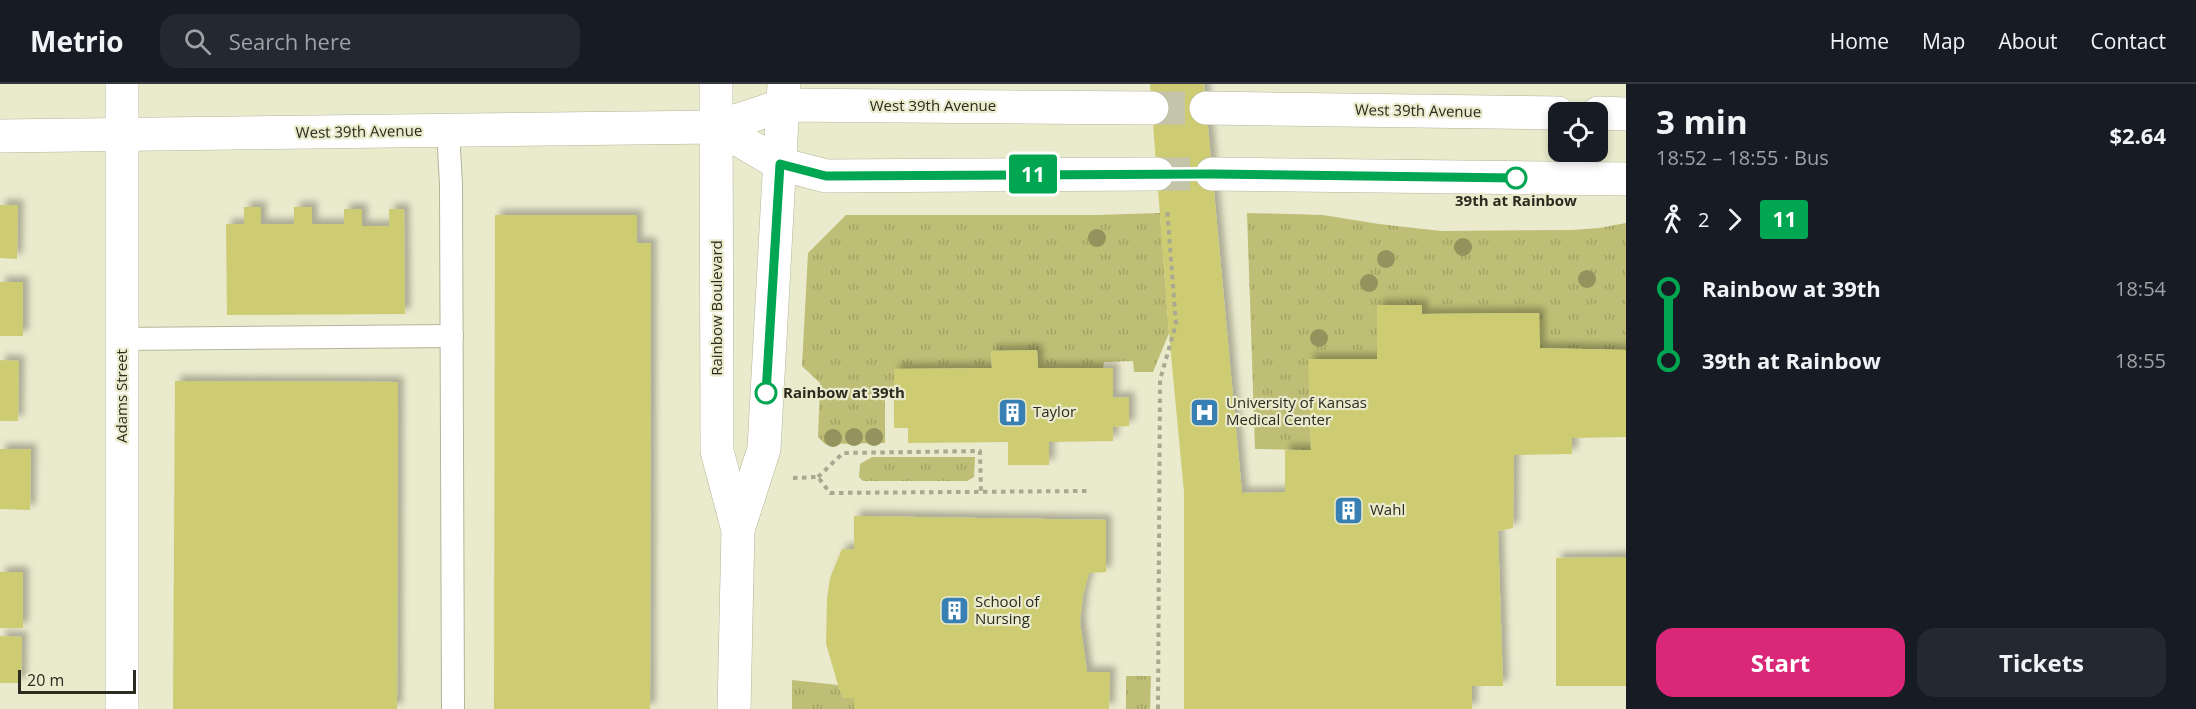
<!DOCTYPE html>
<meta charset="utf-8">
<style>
body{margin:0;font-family:"Open Sans",sans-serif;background:#242831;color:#f1f3f6;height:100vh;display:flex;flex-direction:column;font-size:22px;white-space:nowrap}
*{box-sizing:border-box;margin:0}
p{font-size:20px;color:#9ea1a6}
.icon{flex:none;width:33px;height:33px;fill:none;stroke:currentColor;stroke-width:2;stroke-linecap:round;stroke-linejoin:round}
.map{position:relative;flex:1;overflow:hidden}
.sheet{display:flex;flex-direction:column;background:#171b24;width:570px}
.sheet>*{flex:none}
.badge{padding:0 12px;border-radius:4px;font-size:21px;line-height:39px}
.tools{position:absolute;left:1548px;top:18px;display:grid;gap:12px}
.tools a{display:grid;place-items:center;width:60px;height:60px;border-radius:12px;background:#171b24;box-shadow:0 3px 9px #0003;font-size:30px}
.scale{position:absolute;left:18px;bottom:15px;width:118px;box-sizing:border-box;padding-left:6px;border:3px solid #2b2b20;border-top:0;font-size:16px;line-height:21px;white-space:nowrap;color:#2b2b20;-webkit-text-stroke:4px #eaeacd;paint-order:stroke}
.map>.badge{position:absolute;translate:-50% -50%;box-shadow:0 0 0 3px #fff}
.legs{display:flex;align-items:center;gap:9px;height:66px;padding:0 30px;font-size:20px}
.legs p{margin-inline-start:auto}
.head{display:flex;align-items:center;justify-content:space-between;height:102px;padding:0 30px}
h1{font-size:33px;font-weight:700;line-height:45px}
.primary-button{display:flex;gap:12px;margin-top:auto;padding:12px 30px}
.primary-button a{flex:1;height:69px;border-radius:18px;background:#db2777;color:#fff;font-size:24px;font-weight:700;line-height:69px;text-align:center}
.primary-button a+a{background:#242831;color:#f1f3f6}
ul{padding:0 30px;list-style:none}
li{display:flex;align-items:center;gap:21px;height:72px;font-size:22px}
li i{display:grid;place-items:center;width:9px;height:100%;margin:0 8px;background:currentColor}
li i::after{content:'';width:15px;height:15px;margin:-8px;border:4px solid;border-radius:50%;background:#171b24}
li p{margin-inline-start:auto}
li:first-child i{background:linear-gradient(#0000 50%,currentColor 0)}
li:last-child i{background:linear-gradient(currentColor 50%,#0000 0)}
header{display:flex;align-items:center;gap:36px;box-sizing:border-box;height:84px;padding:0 30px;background:#171b24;border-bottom:2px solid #363941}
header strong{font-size:28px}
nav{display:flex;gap:33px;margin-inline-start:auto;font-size:21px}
.search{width:420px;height:54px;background:#242831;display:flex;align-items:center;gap:15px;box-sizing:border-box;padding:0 21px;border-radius:18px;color:#9ea1a6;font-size:22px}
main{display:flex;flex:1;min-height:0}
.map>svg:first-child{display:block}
.grass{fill:url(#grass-tufts)}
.building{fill:#cdcc73;filter:url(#shadow)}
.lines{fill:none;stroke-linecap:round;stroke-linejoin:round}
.secondary-tunnel{stroke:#c4c4aa;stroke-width:33;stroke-dasharray:33 16;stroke-linecap:butt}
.service-casing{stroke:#b4b498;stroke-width:24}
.minor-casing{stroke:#b4b498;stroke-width:34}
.secondary-casing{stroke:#b4b498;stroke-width:34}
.primary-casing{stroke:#b4b498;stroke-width:34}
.path{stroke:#a9a992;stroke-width:4;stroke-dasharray:4.5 4.5;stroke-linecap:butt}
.service{stroke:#fff;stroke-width:22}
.minor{stroke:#fff;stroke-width:33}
.secondary{stroke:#fff;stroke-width:33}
.primary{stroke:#fff;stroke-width:33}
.tree{fill:#94935e}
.line-1-casing{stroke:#fff;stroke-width:14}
.line-1{stroke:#00a651;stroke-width:9}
.stop-1-dot{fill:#fff;stroke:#00a651;stroke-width:3}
.labels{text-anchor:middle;stroke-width:4.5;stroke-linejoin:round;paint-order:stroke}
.street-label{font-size:15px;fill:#2b2b20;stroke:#eaeacd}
.stop-label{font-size:15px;font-weight:bold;fill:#2b2b20;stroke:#eaeacd}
.poi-label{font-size:15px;fill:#2b2b20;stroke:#eaeacd;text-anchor:start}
</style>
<header>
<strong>Metrio</strong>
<div class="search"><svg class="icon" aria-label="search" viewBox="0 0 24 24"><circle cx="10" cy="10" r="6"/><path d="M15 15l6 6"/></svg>Search here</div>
<nav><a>Home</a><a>Map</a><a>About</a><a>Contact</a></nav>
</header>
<main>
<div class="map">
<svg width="1626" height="625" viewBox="0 0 1626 625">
<defs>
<pattern id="grass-tufts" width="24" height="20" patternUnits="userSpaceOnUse" patternTransform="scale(1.5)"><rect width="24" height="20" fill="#bebe76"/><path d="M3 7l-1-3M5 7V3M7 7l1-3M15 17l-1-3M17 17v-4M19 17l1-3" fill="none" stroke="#a3a366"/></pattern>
<filter id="shadow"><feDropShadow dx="5.5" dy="-5.5" stdDeviation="3" flood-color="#0004"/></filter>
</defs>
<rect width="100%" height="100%" fill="#eaeacd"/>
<g class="grass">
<polygon points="1160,129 1169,249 1153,288 1134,288 1133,277 1104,278 1103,284 1038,284 1037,266 991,267 992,284 894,285 894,306 885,307 885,359 825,360 818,353 820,299 802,282 808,169 846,131 1097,131"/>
<polygon points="1247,129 1323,131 1379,140 1441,147 1572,146 1599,144 1626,139 1626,266 1540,264 1538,229 1422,230 1422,221 1377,221 1377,275 1309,275 1311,366 1255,365"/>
<polygon points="872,373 975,373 974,393 967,397 863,397 859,393 860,380"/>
<polygon points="1126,592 1151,592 1150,625 1126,625"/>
<polygon points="792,596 838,601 843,614 854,614 854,625 792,625"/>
</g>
<g class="building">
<polygon points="1150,0 1204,0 1242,409 1285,408 1285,366 1311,366 1308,275 1377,275 1377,221 1422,221 1422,230 1539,229 1540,264 1626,266 1626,353 1572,354 1572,370 1514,371 1513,444 1498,447 1503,602 1472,602 1472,625 1184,625 1184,408 1169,249"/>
<polygon points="0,121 18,121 17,175 0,174"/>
<polygon points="244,123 261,123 261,140 294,140 294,123 312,123 312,140 344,140 344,125 362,125 362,142 389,142 389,125 404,125 405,230 227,231 226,140 244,140"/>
<polygon points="495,131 637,131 637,159 651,159 650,625 494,625"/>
<rect x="0" y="198" width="23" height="54"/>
<polygon points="1037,266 1038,284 1113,284 1113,314 1129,313 1129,342 1113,343 1113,357 1049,358 1049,381 1008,381 1008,358 908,359 908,344 894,344 894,285 992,284 991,267"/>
<polygon points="0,276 19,277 18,337 0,337"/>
<polygon points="175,297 398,298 397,625 173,625"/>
<polygon points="0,365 31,365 30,426 0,425"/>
<polygon points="854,432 1106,436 1106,488 1089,489 1083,511 1080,538 1087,588 1110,588 1109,625 854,625 854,614 843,614 838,601 826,560 827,515 830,494 842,465 854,465"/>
<polygon points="1626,473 1626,602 1556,602 1556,474"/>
<rect x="0" y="488" width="23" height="56"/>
<polygon points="0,552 22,553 21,599 0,599"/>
</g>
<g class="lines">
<g class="secondary-tunnel">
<polyline points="1152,24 1206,24"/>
<polyline points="1157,90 1212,90"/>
</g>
<defs>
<g id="service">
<polyline points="448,47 451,100 453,625"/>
<polyline points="122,255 452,252"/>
</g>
<g id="minor">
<polyline points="0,52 717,43"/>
<polyline points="122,625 122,0"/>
</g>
<g id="secondary">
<polyline points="1206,24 1558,29"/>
<polyline points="1598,29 1626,30"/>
<polyline points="717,43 780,80 826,92 1157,90"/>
<polyline points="717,43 784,21 1152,24"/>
<polyline points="1212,90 1626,95"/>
</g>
<g id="primary">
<polyline points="716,0 717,367 738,446 734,625"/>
<polyline points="738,446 764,365 784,0"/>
</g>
</defs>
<use href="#service" class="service-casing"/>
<use href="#minor" class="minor-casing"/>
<use href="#secondary" class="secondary-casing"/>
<use href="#primary" class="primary-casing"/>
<g class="path">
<polyline points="818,393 843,369 980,367 981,408"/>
<polyline points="793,394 818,393 830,409 1087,407"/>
<polyline points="1158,625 1160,296 1176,240 1167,124"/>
</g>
<use href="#service" class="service"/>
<use href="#minor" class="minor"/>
<use href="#secondary" class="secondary"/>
<use href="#primary" class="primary"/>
</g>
<g class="tree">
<circle cx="1097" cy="154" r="9"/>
<circle cx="1463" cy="163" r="9"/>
<circle cx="1386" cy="175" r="9"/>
<circle cx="1587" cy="195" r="9"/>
<circle cx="1369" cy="199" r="9"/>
<circle cx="1319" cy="254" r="9"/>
<circle cx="854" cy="353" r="9"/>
<circle cx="874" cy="353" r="9"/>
<circle cx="833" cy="354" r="9"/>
</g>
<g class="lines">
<defs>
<polyline id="line-1" points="766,309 780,80 826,92 1212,90 1516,94"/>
</defs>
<use href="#line-1" class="line-1-casing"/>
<use href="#line-1" class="line-1"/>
</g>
<defs>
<symbol id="building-square" viewBox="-11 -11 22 22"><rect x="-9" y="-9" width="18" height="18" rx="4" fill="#3880b4" stroke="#eaeacd"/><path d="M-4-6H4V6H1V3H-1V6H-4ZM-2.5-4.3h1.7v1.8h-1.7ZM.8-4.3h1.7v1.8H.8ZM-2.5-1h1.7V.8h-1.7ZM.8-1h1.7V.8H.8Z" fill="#fff"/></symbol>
<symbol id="hospital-square" viewBox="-11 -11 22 22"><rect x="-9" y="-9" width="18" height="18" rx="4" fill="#3880b4" stroke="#eaeacd"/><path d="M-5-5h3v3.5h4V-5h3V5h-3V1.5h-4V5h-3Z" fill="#fff"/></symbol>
</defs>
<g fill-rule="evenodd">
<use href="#building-square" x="996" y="312" width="33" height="33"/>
<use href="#hospital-square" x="1188" y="312" width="33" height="33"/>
<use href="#building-square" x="1332" y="410" width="33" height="33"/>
<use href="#building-square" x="938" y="510" width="33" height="33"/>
</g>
<g class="stop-1-dot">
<circle cx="1516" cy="94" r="10"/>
<circle cx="766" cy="309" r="10"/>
</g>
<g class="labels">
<g class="street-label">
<text x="933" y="27">West 39th Avenue</text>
<text transform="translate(1418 27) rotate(1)" y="5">West 39th Avenue</text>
<text transform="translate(359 48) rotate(-1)" y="5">West 39th Avenue</text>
<text transform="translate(717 224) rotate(-90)" y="5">Rainbow Boulevard</text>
<text transform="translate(122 312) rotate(-90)" y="5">Adams Street</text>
</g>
<g class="stop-label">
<text x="1516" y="122">39th at Rainbow</text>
<text x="783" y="314" text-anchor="start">Rainbow at 39th</text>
</g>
<g class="poi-label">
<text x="1226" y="324">University of Kansas<tspan x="1226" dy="17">Medical Center</tspan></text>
<text x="1033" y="333">Taylor</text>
<text x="1370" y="431">Wahl</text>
<text x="975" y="523">School of<tspan x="975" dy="17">Nursing</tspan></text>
</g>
</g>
</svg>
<div class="tools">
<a><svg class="icon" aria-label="locate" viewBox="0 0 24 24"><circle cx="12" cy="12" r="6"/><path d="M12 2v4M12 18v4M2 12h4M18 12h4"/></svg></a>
</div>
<div class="scale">20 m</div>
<b class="badge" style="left:1033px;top:90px;background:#00a651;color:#fff">11</b>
</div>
<section class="sheet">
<div class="head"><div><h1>3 min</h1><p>18:52 – 18:55 · Bus</p></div><b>$2.64</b></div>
<div class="legs"><svg class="icon" aria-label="walk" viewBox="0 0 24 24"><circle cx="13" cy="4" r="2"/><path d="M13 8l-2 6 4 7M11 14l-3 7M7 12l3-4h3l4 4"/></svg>2<svg class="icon" aria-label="forward" viewBox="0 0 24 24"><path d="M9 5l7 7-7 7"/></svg><b class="badge" style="background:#00a651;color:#fff">11</b></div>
<ul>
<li><i style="color:#00a651"></i><b>Rainbow at 39th</b><p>18:54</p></li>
<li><i style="color:#00a651"></i><b>39th at Rainbow</b><p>18:55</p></li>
</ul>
<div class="primary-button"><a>Start</a><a>Tickets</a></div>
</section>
</main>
